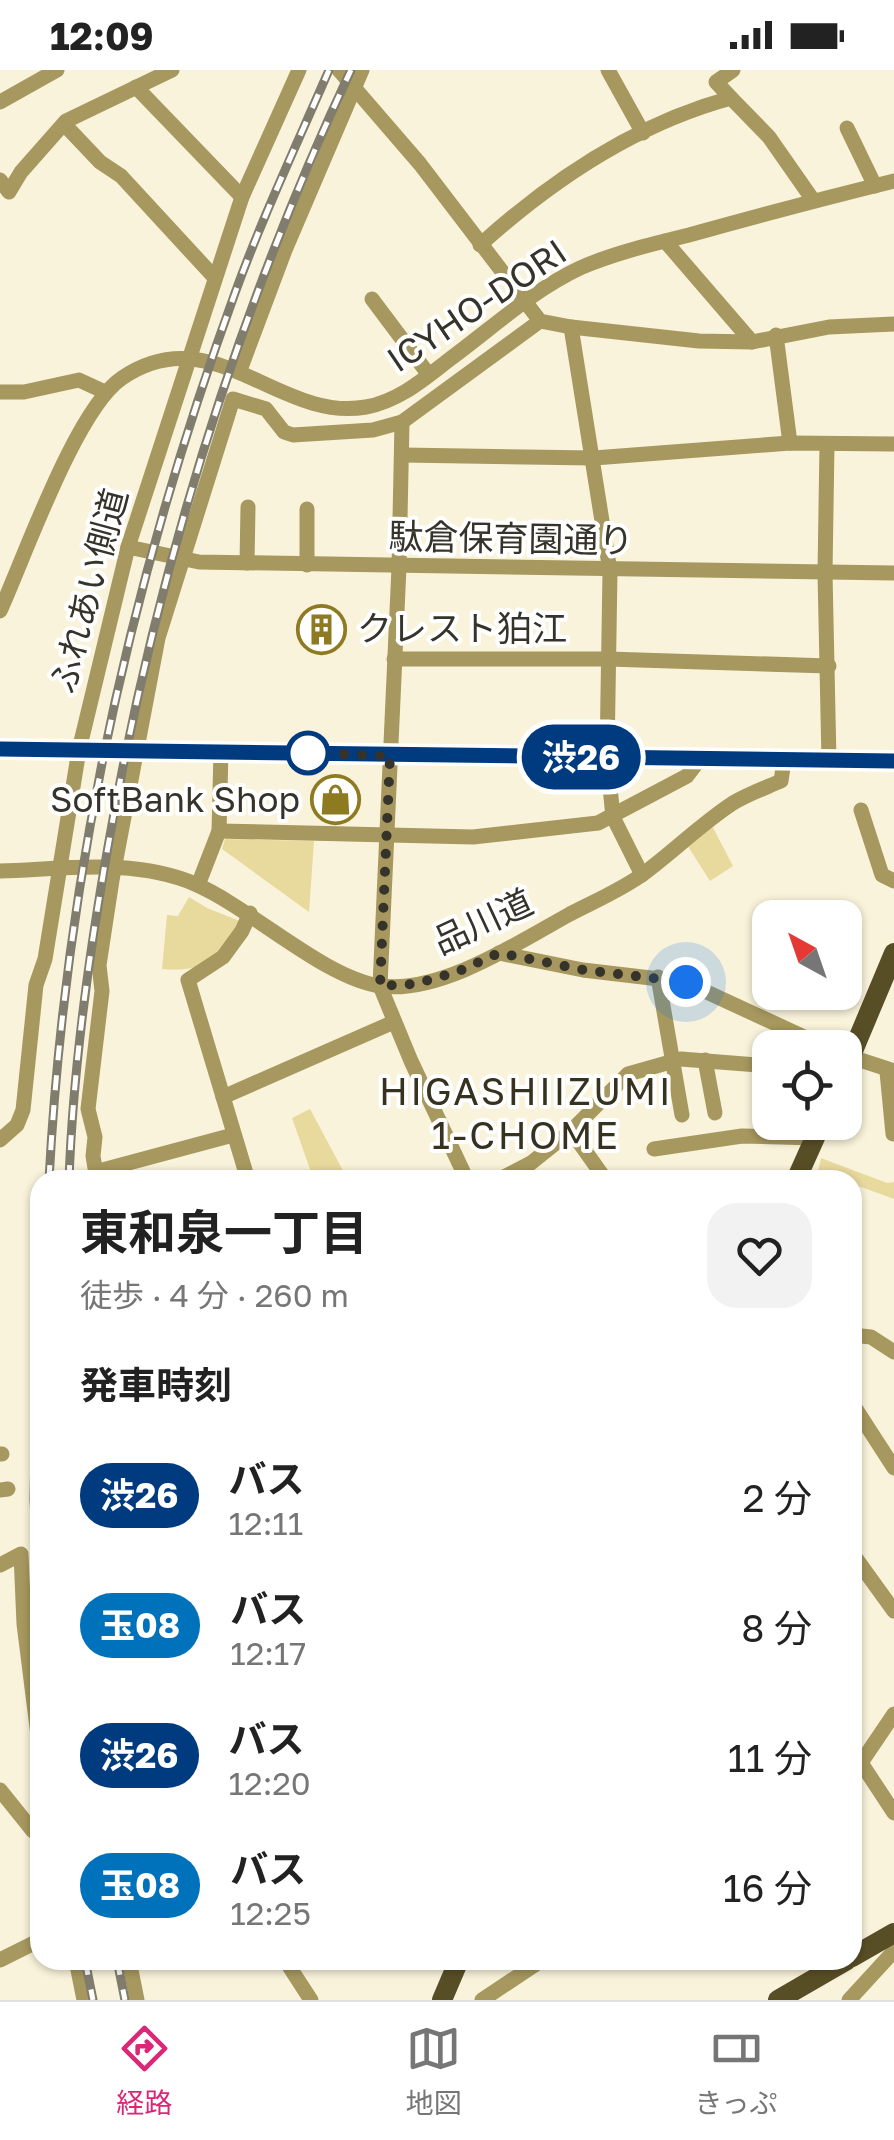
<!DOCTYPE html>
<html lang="ja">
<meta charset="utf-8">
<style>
body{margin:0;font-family:"Golos Text","Noto Sans JP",sans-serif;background:#f2f2f2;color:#222;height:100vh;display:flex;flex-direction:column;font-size:38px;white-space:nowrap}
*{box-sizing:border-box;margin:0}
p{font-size:32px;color:#767676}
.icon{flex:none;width:55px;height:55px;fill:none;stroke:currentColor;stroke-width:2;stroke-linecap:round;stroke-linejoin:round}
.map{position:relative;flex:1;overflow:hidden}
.details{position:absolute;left:30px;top:1100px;width:832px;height:800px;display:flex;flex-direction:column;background:#fff;border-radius:30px;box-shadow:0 2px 8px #0004}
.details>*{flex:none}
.badge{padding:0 20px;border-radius:32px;font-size:35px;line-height:65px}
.needle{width:65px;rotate:320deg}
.fabs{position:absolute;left:752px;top:830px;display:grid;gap:20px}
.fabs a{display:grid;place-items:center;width:110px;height:110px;border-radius:20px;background:#fff;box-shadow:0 2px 8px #0004;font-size:50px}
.you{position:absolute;width:50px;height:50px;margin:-25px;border:8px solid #fff;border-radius:50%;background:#1a73e8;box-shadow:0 0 0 15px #1a73e833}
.map>.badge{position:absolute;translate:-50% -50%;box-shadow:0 0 0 5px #fff}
h2{padding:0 50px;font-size:38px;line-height:90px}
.round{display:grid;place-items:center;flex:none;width:105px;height:105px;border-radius:30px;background:#f2f2f2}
.overview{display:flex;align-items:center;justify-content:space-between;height:170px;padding:0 50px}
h1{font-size:48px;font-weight:700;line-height:75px}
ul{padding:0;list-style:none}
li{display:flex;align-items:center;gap:30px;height:130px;padding:0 50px}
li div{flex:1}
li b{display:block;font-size:38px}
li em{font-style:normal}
li .badge{min-width:110px;font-weight:700;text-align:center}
.status{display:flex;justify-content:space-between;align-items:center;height:70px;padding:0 50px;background:#fff;direction:ltr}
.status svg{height:28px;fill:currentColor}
.dock{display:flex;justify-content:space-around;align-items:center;height:140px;border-top:2px solid #e0e0e0;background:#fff;font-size:28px;color:#767676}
.dock a{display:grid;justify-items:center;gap:5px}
.dock .active{color:#db2777}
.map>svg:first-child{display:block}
.green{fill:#e8d99d}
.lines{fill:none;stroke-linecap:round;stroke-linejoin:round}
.minor{stroke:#a6985e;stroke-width:15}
.major{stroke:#584e26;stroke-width:20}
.rail-casing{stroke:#807c6e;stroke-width:9}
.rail{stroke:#fff;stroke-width:5;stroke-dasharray:15;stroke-linecap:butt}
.line-casing{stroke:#fff;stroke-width:22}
.line{stroke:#003b80;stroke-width:15}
.walk{stroke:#35332a;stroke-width:10;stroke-dasharray:0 18}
.stop-dot{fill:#fff;stroke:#003b80;stroke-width:5}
.labels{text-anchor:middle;stroke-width:8;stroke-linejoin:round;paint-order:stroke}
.street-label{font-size:35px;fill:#35332a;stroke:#fff}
.poi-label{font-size:35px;fill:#35332a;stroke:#fff;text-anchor:start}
.neighbourhood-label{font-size:38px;letter-spacing:2.5px;fill:#36321f;stroke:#fff}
</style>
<div class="status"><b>12:09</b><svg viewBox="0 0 49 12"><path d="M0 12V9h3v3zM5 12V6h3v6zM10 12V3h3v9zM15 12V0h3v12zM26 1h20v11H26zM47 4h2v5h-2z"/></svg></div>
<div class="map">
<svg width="894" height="1930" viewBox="0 0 894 1930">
<rect width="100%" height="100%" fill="#f9f3db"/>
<g class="green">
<polygon points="709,750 733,796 710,811 684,770"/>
<polygon points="225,769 314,771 309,842 222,779"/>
<path d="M 189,827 L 207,838 L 245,853 C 217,887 208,903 162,899 L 167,845 L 178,846 Z"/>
<polygon points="310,1039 348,1110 281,1110 311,1102 292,1048"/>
<polygon points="821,1088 887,1113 894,1112 894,1129 853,1114 852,1110 842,1110 818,1101"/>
</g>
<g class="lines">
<g class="minor">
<polyline points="339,0 420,94 540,251 571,257 699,271 752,272 829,257 894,254"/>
<polyline points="608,0 643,63"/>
<polyline points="136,17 242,127"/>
<polyline points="731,28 716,12 733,0"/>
<polyline points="0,32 57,0"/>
<polyline points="64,54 100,92 121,106 215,208"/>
<polyline points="847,58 875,116"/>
<polyline points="0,110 9,122 21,102 66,51 172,0"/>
<polyline points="665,171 752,272"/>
<path d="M 480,175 C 553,109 635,54 731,28 L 769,67 L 813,130"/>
<polyline points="372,229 429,305"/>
<polyline points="571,257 610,501 607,687 613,747 642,805"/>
<polyline points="776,265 790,373"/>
<polyline points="240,300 285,180 362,0"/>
<polyline points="0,322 24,322 79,310 105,322"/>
<polyline points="827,374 825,503 829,691"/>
<polyline points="402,385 594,388 790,373 894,374"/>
<polyline points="307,439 307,495"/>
<polyline points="128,477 199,492 894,503"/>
<polyline points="247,493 248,437"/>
<path d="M 0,541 C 25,486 76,339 122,308 C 213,246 279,353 366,337 C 399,331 424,309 450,289 C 492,258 533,220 580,198 C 614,183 653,174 689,165 C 757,146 825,128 894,111"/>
<polyline points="394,589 608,589 829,596"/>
<polyline points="861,740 882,805 894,811"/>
<polyline points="219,761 473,767 598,753 687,706 700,689"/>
<path d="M 0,801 C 65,799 134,788 195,814 C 251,838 325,909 381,916 C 441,924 519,872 570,844 C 595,831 621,820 643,804 C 674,781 701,754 733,733 C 748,724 765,718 781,711 L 784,691"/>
<polyline points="198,815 219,761 221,681"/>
<polyline points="499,883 583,900 685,912 828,978"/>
<polyline points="658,907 682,1045"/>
<polyline points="845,985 894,1001"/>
<polyline points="705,990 715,1043"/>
<polyline points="887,1002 893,1064"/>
<polyline points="223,1027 394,952"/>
<polyline points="571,1061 603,1106"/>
<polyline points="0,1070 17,1055 23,1040 36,915 45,889 79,680 128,477 242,127 299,0"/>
<polyline points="654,1079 742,1066 815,1068"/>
<polyline points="95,1102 233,1065"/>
<polyline points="97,1110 93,1086 95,1067 88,1039 102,921 99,895 112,810 158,568 233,329 266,339 284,362 293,365 373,360 402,352"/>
<polyline points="248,1110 188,910 223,887 242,861 250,843"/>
<polyline points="467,1110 411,991 380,916 399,497 402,352 540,251"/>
<polyline points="498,1110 531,1093 571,1061 628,1004 681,989 770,996"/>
<polyline points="852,1265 871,1267 894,1282"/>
<polyline points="852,1333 894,1398"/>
<polyline points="0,1384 2,1384"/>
<polyline points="0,1420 8,1419"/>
<polyline points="852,1483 894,1541"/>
<polyline points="0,1495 21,1484 24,1554 40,1681"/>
<polyline points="852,1679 894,1743"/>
<polyline points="852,1706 894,1644"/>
<polyline points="0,1720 33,1761 40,1760"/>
<polyline points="0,1890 40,1870"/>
<polyline points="76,1890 84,1930"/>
<polyline points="129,1890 137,1930"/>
<polyline points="285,1890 311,1930"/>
<polyline points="482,1930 542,1890"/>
<polyline points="849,1930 894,1881"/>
</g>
<g class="major">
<polyline points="0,679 894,691"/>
<polyline points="845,1000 894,883"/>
<polyline points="796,1110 822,1052"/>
<polyline points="852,1887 894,1863"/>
<polyline points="442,1930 459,1890"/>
<polyline points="778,1930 847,1890"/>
</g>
<defs>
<g id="rail">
<path d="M 49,1110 C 65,807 131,509 235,223 C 262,148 297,74 329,0"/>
<path d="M 69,1110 C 73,997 89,883 109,771 C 156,505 236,245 351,0"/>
<polyline points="40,1125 34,1429 40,1550"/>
<polyline points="85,1890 93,1930"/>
<polyline points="117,1890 125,1930"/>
</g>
</defs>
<use href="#rail" class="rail-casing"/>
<use href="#rail" class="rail"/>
</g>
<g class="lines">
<defs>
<polyline id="line" points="0,679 894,691"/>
</defs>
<use href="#line" class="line-casing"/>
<use href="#line" class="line"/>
<polyline class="walk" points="308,683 390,686 380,916 415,914 457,902 499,883 584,900 686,912"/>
</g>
<defs>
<symbol id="building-ring" viewBox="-11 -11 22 22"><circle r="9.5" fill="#fff" stroke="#8e7a20" stroke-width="1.5"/><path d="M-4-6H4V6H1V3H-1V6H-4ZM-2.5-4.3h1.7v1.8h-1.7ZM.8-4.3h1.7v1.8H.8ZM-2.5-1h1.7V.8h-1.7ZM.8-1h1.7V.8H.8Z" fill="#8e7a20"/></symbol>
<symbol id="shop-ring" viewBox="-11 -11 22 22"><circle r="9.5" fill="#fff" stroke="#8e7a20" stroke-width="1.5"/><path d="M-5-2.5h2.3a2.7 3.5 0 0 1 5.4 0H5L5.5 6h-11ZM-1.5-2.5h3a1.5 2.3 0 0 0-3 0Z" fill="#8e7a20"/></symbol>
</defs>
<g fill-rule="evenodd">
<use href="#building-ring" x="294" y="532" width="55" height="55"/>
<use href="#shop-ring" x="308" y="702" width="55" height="55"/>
</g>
<circle class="stop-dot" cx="308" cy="683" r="20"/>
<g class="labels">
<g class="street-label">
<text transform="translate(477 236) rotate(-34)" y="12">ICYHO-DORI</text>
<text transform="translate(511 469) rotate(1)" y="12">駄倉保育園通り</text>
<text transform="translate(89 521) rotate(-75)" y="12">ふれあい側道</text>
<text transform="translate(483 852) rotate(-25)" y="12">品川道</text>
</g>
<g class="poi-label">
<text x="357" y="571">クレスト狛江</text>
<text x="300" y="742" text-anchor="end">SoftBank Shop</text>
</g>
<g class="neighbourhood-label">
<text x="526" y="1035">HIGASHIIZUMI<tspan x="526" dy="44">1-CHOME</tspan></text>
</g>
</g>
</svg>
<div class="fabs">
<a><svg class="needle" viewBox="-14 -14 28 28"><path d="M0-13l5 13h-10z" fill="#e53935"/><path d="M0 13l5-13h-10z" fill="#767676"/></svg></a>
<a><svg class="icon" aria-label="locate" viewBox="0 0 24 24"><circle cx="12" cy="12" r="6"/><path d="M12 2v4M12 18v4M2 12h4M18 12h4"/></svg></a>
</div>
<div class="you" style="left:686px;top:912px"></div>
<b class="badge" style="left:581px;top:687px;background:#003b80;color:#fff">渋26</b>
<section class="details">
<div class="overview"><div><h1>東和泉一丁目</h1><p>徒歩 · 4 分 · 260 m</p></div><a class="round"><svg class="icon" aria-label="heart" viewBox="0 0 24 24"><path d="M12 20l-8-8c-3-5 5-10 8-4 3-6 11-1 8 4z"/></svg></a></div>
<h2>発車時刻</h2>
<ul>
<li><span class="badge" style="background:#003b80;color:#fff">渋26</span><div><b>バス</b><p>12:11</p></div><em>2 分</em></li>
<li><span class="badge" style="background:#0072bc;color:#fff">玉08</span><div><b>バス</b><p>12:17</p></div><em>8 分</em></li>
<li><span class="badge" style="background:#003b80;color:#fff">渋26</span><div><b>バス</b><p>12:20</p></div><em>11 分</em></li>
<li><span class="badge" style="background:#0072bc;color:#fff">玉08</span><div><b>バス</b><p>12:25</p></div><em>16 分</em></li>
</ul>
</section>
</div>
<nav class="dock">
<a class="active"><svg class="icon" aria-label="directions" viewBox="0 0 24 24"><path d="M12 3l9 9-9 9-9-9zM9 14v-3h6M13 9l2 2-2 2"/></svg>経路</a>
<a><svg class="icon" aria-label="map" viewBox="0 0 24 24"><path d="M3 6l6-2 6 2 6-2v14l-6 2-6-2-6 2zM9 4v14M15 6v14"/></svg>地図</a>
<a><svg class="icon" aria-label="tickets" viewBox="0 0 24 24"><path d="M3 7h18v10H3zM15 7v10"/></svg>きっぷ</a>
</nav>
